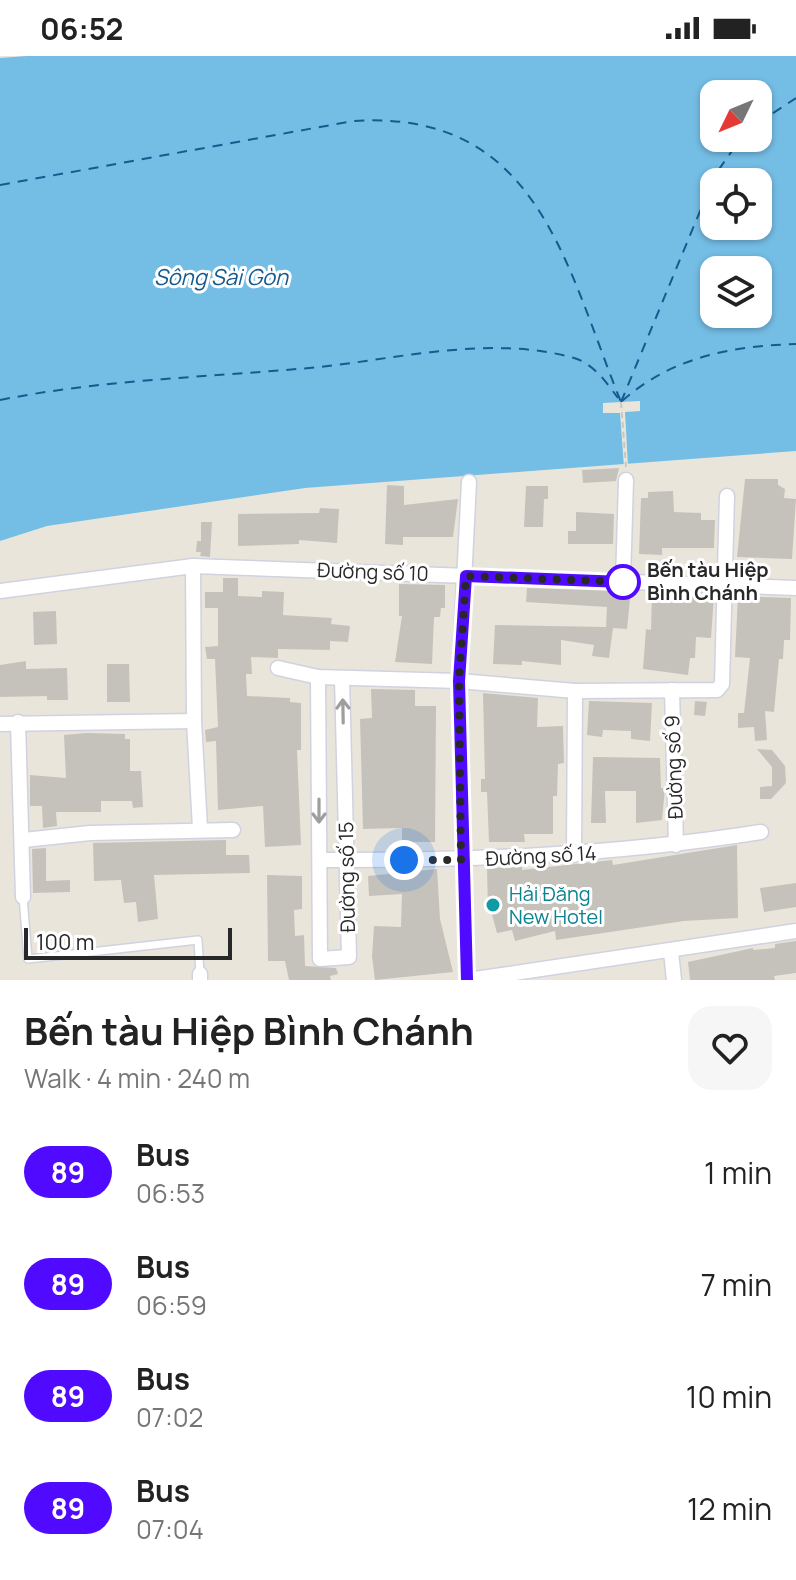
<!DOCTYPE html>
<meta charset="utf-8">
<style>
body{margin:0;font-family:Manrope,sans-serif;background:#f6f6f6;color:#222;height:100vh;display:flex;flex-direction:column;font-size:30px;white-space:nowrap}
*{box-sizing:border-box;margin:0}
p{font-size:26px;color:#767676}
.icon{flex:none;width:44px;height:44px;fill:none;stroke:currentColor;stroke-width:2;stroke-linecap:round;stroke-linejoin:round}
.map{position:relative;height:924px;overflow:hidden}
.sheet{display:flex;flex-direction:column;background:#fff;flex:1}
.sheet>*{flex:none}
.badge{padding:0 16px;border-radius:26px;font-size:28px;line-height:52px}
.needle{width:52px;rotate:227deg}
.tools{position:absolute;left:700px;top:24px;display:grid;gap:16px}
.tools a{display:grid;place-items:center;width:72px;height:72px;border-radius:16px;background:#fff;box-shadow:0 2px 6px #0004;font-size:40px}
.scale{position:absolute;left:24px;bottom:20px;width:208px;box-sizing:border-box;padding-left:8px;border:4px solid #282828;border-top:0;font-size:22px;line-height:28px;white-space:nowrap;color:#282828;-webkit-text-stroke:6px #fff;paint-order:stroke}
.you{position:absolute;width:40px;height:40px;margin:-20px;border:6px solid #fff;border-radius:50%;background:#1a73e8;box-shadow:0 0 0 12px #1a73e833}
.map>.badge{position:absolute;translate:-50% -50%;box-shadow:0 0 0 4px #fff}
.round{display:grid;place-items:center;flex:none;width:84px;height:84px;border-radius:24px;background:#f6f6f6}
.summary{display:flex;align-items:center;justify-content:space-between;height:136px;padding:0 24px}
h1{font-size:38px;font-weight:700;line-height:60px}
ul{padding:0;list-style:none}
li{display:flex;align-items:center;gap:24px;height:112px;padding:0 24px}
li div{flex:1}
li b{display:block;font-size:30px}
li em{font-style:normal}
li .badge{min-width:88px;font-weight:700;text-align:center}
.status{display:flex;justify-content:space-between;align-items:center;height:56px;padding:0 40px;background:#fff;direction:ltr}
.status svg{height:22px;fill:currentColor}
.map>svg:first-child{display:block}
.water{fill:#74bde5;fill-rule:evenodd}
.pier{fill:#eae5db}
.lines{fill:none;stroke-linecap:round;stroke-linejoin:round}
.ferry{stroke:#165a8f;stroke-width:2;stroke-dasharray:10 8;stroke-linecap:butt}
.building{fill:#c5c2bb}
.lane-casing{stroke:#d0d2e0;stroke-width:10}
.street-casing{stroke:#d0d2e0;stroke-width:17}
.path{stroke:#c7c7c7;stroke-width:2;stroke-dasharray:6 4;stroke-linecap:butt}
.lane{stroke:#fff;stroke-width:7}
.street{stroke:#fff;stroke-width:14}
.oneway{stroke:#9e9e9e}
.line-casing{stroke:#fff;stroke-width:18}
.line{stroke:#4f0aff;stroke-width:12}
.walk{stroke:#282828;stroke-width:8;stroke-dasharray:0 14.4}
.stop-dot{fill:#fff;stroke:#4f0aff;stroke-width:4}
.culture-dot{fill:#0f9aa8;stroke:#fff;stroke-width:3}
.labels{text-anchor:middle;stroke-width:6;stroke-linejoin:round;paint-order:stroke}
.stop-label{font-size:20px;font-weight:bold;fill:#282828;stroke:#fff;text-anchor:start}
.street-label{font-size:20px;fill:#282828;stroke:#fff}
.culture-label{font-size:20px;fill:#0d838f;stroke:#fff;text-anchor:start}
.water-label{font-size:22px;font-style:italic;fill:#165a8f;stroke:#fff}
</style>
<div class="status"><b>06:52</b><svg viewBox="0 0 49 12"><path d="M0 12V9h3v3zM5 12V6h3v6zM10 12V3h3v9zM15 12V0h3v12zM26 1h20v11H26zM47 4h2v5h-2z"/></svg></div>
<div class="map">
<svg width="796" height="924" viewBox="0 0 796 924">
<rect width="100%" height="100%" fill="#eae5db"/>
<path class="water" d="M 27,0 L 796,0 L 796,395 L 305,432 L 47,470 L 0,485 L 0,2 ZM 714,38 L 758,38 L 758,82 L 714,82 ZM 714,126 L 758,126 L 758,170 L 714,170 ZM 714,214 L 758,214 L 758,258 L 714,258 Z"/>
<polygon class="pier" points="640,345 640,355 625,356 628,410 624,411 620,357 603,357 603,347"/>
<g class="lines">
<g class="ferry">
<polyline points="758,67 796,42"/>
<path d="M 0,129 L 353,65 C 538,53 565,208 621,346"/>
<path d="M 0,344 C 105,323 214,321 320,311 C 401,302 493,279 574,302 C 594,308 606,326 618,342"/>
<path d="M 622,345 C 672,301 731,290 796,288"/>
<polyline points="621,346 715,119 741,82"/>
</g>
</g>
<g class="building">
<polygon points="619,412 616,425 583,427 582,414"/>
<polygon points="745,423 778,423 778,429 785,433 784,442 796,443 792,503 737,501"/>
<polygon points="387,429 404,430 404,449 458,443 453,481 403,481 403,489 385,488"/>
<polygon points="526,430 548,430 548,443 544,443 543,471 524,471"/>
<polygon points="673,435 674,456 701,457 701,464 715,464 714,492 662,492 662,499 639,498 641,442 648,442 648,436"/>
<polygon points="320,452 339,453 337,487 299,484 299,488 238,490 238,458 319,457"/>
<polygon points="576,456 614,458 613,488 568,488 568,475 576,475"/>
<polygon points="201,466 212,466 210,501 200,500 201,496 196,496 197,485 201,485"/>
<polygon points="223,522 238,522 238,540 262,541 262,535 284,536 283,559 332,562 331,568 350,570 348,586 330,585 330,594 278,593 278,602 251,601 252,618 246,618 247,640 290,642 290,646 301,647 301,694 297,694 301,789 265,791 263,750 218,754 216,685 206,686 205,674 218,671 215,603 207,603 205,591 218,590 218,552 205,552 205,536 223,536"/>
<polygon points="399,528 445,529 445,552 441,552 440,561 434,561 432,608 395,606 402,560 399,560"/>
<polygon points="527,532 617,535 617,542 630,543 627,573 613,572 609,602 592,600 594,589 561,584 561,609 522,605 522,609 493,608 495,569 606,571 607,551 526,546"/>
<polygon points="652,537 672,538 672,543 714,539 711,582 696,581 695,602 690,602 688,619 643,613 646,573 651,574"/>
<polygon points="738,540 791,542 790,584 784,584 783,603 779,603 774,656 765,655 767,684 755,685 754,671 738,672 738,657 744,657 750,602 735,601"/>
<polygon points="56,555 57,588 34,589 33,556"/>
<polygon points="26,605 26,613 67,612 68,644 47,644 47,640 0,641 0,609"/>
<polygon points="107,608 129,608 130,646 107,646"/>
<polygon points="371,633 415,634 415,650 436,650 435,786 402,786 402,772 363,773 360,663 372,662"/>
<polygon points="483,637 538,642 537,671 563,670 564,707 558,708 557,740 553,740 553,778 524,778 525,786 489,786 487,736 481,736 481,723 485,723"/>
<polygon points="589,645 652,647 650,685 631,683 631,675 603,674 602,681 587,679"/>
<polygon points="695,645 707,646 705,660 694,659"/>
<polygon points="87,677 125,678 125,683 130,683 130,715 141,715 143,751 133,752 132,745 101,745 101,756 56,756 57,770 43,772 42,750 30,750 30,719 66,722 64,679"/>
<polygon points="757,693 772,694 785,710 786,727 771,743 760,743 760,731 772,730 772,711"/>
<polygon points="593,701 660,702 661,732 665,732 662,764 636,767 636,735 605,735 606,767 591,767"/>
<polygon points="226,784 226,799 249,799 250,817 154,819 158,863 138,866 136,846 124,847 121,824 94,825 93,787"/>
<polygon points="737,789 738,862 684,865 556,884 555,875 515,885 512,874 497,877 491,855 488,855 487,812 522,811 522,814 612,804 613,809"/>
<polygon points="46,792 46,825 70,824 70,836 33,837 32,793"/>
<polygon points="437,813 440,863 453,916 375,924 372,900 374,870 401,871 402,838 369,840 368,820"/>
<polygon points="267,819 302,820 302,853 294,854 295,880 304,879 305,910 336,912 338,918 330,920 331,924 289,924 285,905 268,905"/>
<polygon points="796,827 796,851 764,856 760,832"/>
<polygon points="796,885 796,917 774,920 775,924 690,924 688,906 753,892 753,894 775,892 775,888"/>
</g>
<g class="lines">
<defs>
<polyline id="lane" points="23,841 28,903 198,884 200,918"/>
<g id="street">
<polyline points="193,510 194,665 200,772"/>
<polyline points="623,526 626,424"/>
<polyline points="0,535 193,510 796,532"/>
<polyline points="278,612 318,621 459,625 575,635 717,634 722,628 727,440"/>
<polyline points="318,621 320,903 349,901 342,622"/>
<polyline points="672,634 676,789"/>
<polyline points="18,666 23,841"/>
<polyline points="0,668 194,665"/>
<polyline points="24,784 90,777 233,774"/>
<polyline points="574,799 575,635"/>
<path d="M 320,804 C 468,805 614,799 761,776"/>
<polyline points="671,896 674,924"/>
<polyline points="200,918 200,924"/>
<polyline points="467,924 459,625 469,426"/>
<polyline points="468,924 796,875"/>
</g>
</defs>
<use href="#lane" class="lane-casing"/>
<use href="#street" class="street-casing"/>
<polyline class="path" points="621,346 626,411"/>
<use href="#lane" class="lane"/>
<use href="#street" class="street"/>
</g>
<defs><path id="oneway-shaft" d="M-6 0H5M1.5-3L5.5 0L1.5 3" fill="none" stroke-width="1.6" stroke-linecap="round" stroke-linejoin="round" transform="scale(2)"/></defs>
<g class="oneway">
<use href="#oneway-shaft" transform="translate(343 655) rotate(-91)"/>
<use href="#oneway-shaft" transform="translate(319 755) rotate(90)"/>
</g>
<g class="lines">
<defs>
<polyline id="line" points="467,924 459,625 466,520 623,526"/>
</defs>
<use href="#line" class="line-casing"/>
<use href="#line" class="line"/>
<polyline class="walk" points="404,804 461,804 459,625 466,520 623,526"/>
</g>
<circle class="stop-dot" cx="623" cy="526" r="16"/>
<circle class="culture-dot" cx="493" cy="849" r="8"/>
<g class="labels">
<g class="stop-label">
<text x="647" y="521">Bến tàu Hiệp<tspan x="647" dy="23">Bình Chánh</tspan></text>
</g>
<g class="street-label">
<text transform="translate(373 516) rotate(2)" y="7">Đường số 10</text>
<text transform="translate(674 711) rotate(-92)" y="7">Đường số 9</text>
<text transform="translate(541 800) rotate(-3)" y="7">Đường số 14</text>
<text transform="translate(347 821) rotate(-91)" y="7">Đường số 15</text>
</g>
<g class="culture-label">
<text x="509" y="845">Hải Đăng<tspan x="509" dy="23">New Hotel</tspan></text>
</g>
<g class="water-label">
<text x="221" y="229">Sông Sài Gòn</text>
</g>
</g>
</svg>
<div class="tools">
<a><svg class="needle" viewBox="-14 -14 28 28"><path d="M0-13l5 13h-10z" fill="#e53935"/><path d="M0 13l5-13h-10z" fill="#767676"/></svg></a>
<a><svg class="icon" aria-label="locate" viewBox="0 0 24 24"><circle cx="12" cy="12" r="6"/><path d="M12 2v4M12 18v4M2 12h4M18 12h4"/></svg></a>
<a><svg class="icon" aria-label="layers" viewBox="0 0 24 24"><path d="M12 4l9 5-9 5-9-5zM3 14l9 5 9-5"/></svg></a>
</div>
<div class="scale">100 m</div>
<div class="you" style="left:404px;top:804px"></div>
</div>
<section class="sheet">
<div class="summary"><div><h1>Bến tàu Hiệp Bình Chánh</h1><p>Walk · 4 min · 240 m</p></div><a class="round"><svg class="icon" aria-label="heart" viewBox="0 0 24 24"><path d="M12 20l-8-8c-3-5 5-10 8-4 3-6 11-1 8 4z"/></svg></a></div>
<ul>
<li><span class="badge" style="background:#4f0aff;color:#fff">89</span><div><b>Bus</b><p>06:53</p></div><em>1 min</em></li>
<li><span class="badge" style="background:#4f0aff;color:#fff">89</span><div><b>Bus</b><p>06:59</p></div><em>7 min</em></li>
<li><span class="badge" style="background:#4f0aff;color:#fff">89</span><div><b>Bus</b><p>07:02</p></div><em>10 min</em></li>
<li><span class="badge" style="background:#4f0aff;color:#fff">89</span><div><b>Bus</b><p>07:04</p></div><em>12 min</em></li>
</ul>
</section>
